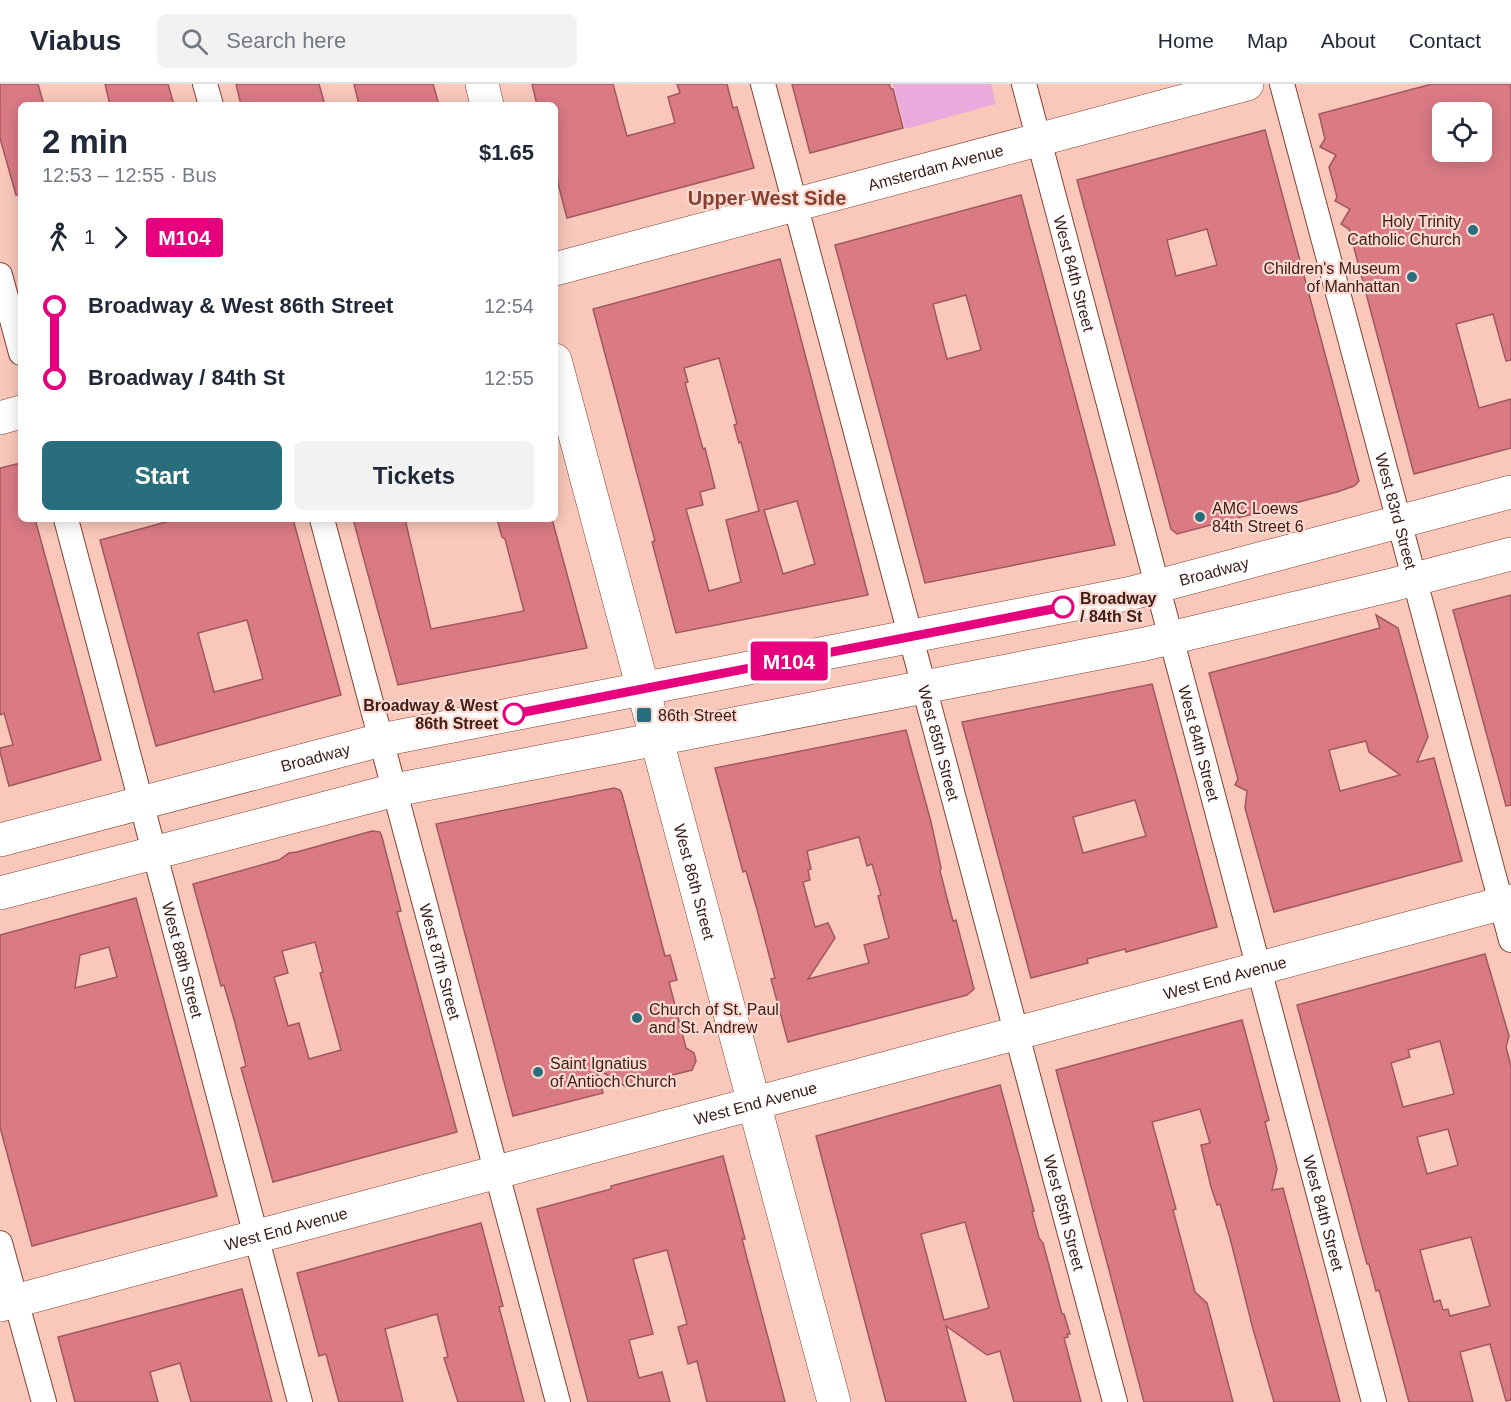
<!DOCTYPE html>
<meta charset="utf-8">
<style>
body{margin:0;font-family:Helvetica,sans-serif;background:#f2f2f3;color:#1f2937;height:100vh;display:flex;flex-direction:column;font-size:22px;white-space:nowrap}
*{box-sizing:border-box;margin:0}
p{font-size:20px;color:#747a83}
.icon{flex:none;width:33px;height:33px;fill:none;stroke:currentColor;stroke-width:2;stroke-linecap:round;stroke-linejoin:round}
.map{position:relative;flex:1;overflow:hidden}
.drawer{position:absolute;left:18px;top:18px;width:540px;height:420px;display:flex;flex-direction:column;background:#fff;border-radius:9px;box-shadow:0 3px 15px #0003}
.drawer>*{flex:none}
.badge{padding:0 12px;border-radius:4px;font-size:21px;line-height:39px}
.controls{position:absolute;left:1432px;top:18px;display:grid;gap:12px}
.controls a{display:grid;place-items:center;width:60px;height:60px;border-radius:9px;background:#fff;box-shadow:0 3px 15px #0003;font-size:30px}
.map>.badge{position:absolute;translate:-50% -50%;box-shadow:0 0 0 3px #fff}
.legs{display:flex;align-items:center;gap:9px;height:66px;padding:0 24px;font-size:20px}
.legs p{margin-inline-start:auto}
.headline{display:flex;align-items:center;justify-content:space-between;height:102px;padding:0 24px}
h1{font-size:33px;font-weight:600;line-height:45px}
.action{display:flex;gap:12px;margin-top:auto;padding:12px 24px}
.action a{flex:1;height:69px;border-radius:9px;background:#296e7d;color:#fff;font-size:24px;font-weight:600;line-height:69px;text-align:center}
.action a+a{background:#f2f2f3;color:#1f2937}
ul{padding:0 24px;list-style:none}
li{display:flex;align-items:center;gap:21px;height:72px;font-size:22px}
li i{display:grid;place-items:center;width:9px;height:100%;margin:0 8px;background:currentColor}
li i::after{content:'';width:15px;height:15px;margin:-8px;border:4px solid;border-radius:50%;background:#fff}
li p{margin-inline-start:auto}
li:first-child i{background:linear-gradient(#0000 50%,currentColor 0)}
li:last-child i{background:linear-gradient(currentColor 50%,#0000 0)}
header{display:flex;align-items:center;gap:36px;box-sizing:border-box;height:84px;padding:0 30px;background:#fff;border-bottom:2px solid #e0e1e3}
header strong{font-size:28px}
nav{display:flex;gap:33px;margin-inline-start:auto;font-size:21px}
.search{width:420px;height:54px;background:#f2f2f3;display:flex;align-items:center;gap:15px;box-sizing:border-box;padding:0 21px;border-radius:9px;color:#747a83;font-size:22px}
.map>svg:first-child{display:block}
.green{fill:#e9abdb}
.building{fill:#da7b84;stroke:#a1575e;stroke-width:1.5;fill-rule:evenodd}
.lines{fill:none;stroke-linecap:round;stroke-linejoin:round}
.street-casing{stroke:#854130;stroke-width:26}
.secondary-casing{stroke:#854130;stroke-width:34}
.primary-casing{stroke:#854130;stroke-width:34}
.street{stroke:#fff;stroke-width:24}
.secondary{stroke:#fff;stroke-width:33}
.primary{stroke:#fff;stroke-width:33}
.line-1-casing{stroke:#fff;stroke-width:14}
.line-1{stroke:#e6007e;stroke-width:9}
.poi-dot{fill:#296e7d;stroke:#fbd9d1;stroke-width:2}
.stop-1-dot{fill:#fff;stroke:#e6007e;stroke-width:3}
.labels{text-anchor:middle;stroke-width:4.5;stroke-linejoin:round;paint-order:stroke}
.street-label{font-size:16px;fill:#3e2018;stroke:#fbd9d1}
.poi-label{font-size:16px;fill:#3e2018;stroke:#fbd9d1;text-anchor:start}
.stop-label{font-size:16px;font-weight:bold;fill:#3e2018;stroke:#fbd9d1;text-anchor:start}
.quarter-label{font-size:20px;font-weight:bold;fill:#854130;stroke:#fbd9d1}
</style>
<header>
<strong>Viabus</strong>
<div class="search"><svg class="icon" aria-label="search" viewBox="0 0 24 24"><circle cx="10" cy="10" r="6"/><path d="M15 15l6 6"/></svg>Search here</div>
<nav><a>Home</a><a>Map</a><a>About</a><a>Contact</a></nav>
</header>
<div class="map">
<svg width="1511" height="1318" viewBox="0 0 1511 1318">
<rect width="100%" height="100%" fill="#f9c8bb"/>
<polygon class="green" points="893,0 991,0 996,20 905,45"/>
<g class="building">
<polygon points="0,0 38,0 44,21 21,21 21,111 16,111 0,54"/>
<polygon points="105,0 168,0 174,21 110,21"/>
<polygon points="236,0 319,0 325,21 241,21"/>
<polygon points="354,0 433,0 439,21 359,21"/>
<polygon points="532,0 613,0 627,52 675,39 668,13 680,9 677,0 727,0 733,24 737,23 754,84 567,134 555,88 555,21 537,21"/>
<polygon points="792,0 889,0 891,5 893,5 903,44 810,69"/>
<path d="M 1432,0 L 1511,0 L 1511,276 L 1506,277 L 1493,230 L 1456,240 L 1479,324 L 1511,315 L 1511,364 L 1414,390 L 1349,145 L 1341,140 L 1350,125 L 1335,117 L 1337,113 L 1329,83 L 1336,71 L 1320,63 L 1325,55 L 1319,30 ZM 1443,28 L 1482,28 L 1482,68 L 1443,68 Z"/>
<path d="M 1265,46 L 1359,397 L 1354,402 L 1337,408 L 1177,450 L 1171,445 L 1077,96 ZM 1207,145 L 1217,181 L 1176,192 L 1167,156 Z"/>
<path d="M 1021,111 L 1115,461 L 925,499 L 835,161 ZM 966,211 L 981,266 L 947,275 L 933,220 Z"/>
<path d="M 780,175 L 868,511 L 676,549 L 652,458 L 655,457 L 593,225 ZM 719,274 L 737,340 L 734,341 L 739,359 L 741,358 L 759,427 L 726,436 L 741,498 L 709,507 L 686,425 L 703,421 L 700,408 L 715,404 L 705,364 L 703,365 L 685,299 L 688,298 L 684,284 ZM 797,417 L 815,480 L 783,490 L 764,426 Z"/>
<polygon points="21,379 21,435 35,435 101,676 9,702 0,668 0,664 13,661 4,629 0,631 0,384"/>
<path d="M 177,435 L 293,435 L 341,611 L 156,662 L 100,456 ZM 247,536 L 263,595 L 214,608 L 198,549 Z"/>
<polygon points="353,435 405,435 431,545 524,527 505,455 502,453 497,435 552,435 587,564 398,601"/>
<polygon points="1511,511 1511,721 1506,722 1453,526"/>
<path d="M 1376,531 L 1398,544 L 1428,653 L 1417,678 L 1434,674 L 1462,777 L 1274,828 L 1245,724 L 1247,707 L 1235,701 L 1238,695 L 1209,589 L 1380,544 ZM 1366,657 L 1369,668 L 1400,691 L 1340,707 L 1329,666 Z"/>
<path d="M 1152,600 L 1217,843 L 1126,868 L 1125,865 L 1087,875 L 1088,879 L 1031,894 L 962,638 ZM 1135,716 L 1146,752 L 1083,769 L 1073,733 Z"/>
<path d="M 906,646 L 931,738 L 941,784 L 940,787 L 953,837 L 956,836 L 974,905 L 967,911 L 788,958 L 771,895 L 775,894 L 758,829 L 746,787 L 743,788 L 715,684 ZM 859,753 L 867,782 L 872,780 L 881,811 L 878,812 L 889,854 L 864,861 L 869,879 L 808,895 L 835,854 L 828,839 L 815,843 L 803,798 L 810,796 L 808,786 L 811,785 L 807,767 Z"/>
<polygon points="614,704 620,706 622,710 665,872 670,871 677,896 669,898 686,964 694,969 696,977 692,986 626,1003 596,984 603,1009 513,1032 436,740"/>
<path d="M 372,747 L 380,748 L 382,753 L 401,827 L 397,828 L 457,1048 L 273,1098 L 241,984 L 246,982 L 235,939 L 224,901 L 221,902 L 193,800 L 279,776 L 289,769 L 297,768 ZM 315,858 L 323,888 L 320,889 L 341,966 L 309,975 L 299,939 L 288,942 L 274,893 L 288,889 L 282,867 Z"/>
<path d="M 136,814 L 217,1112 L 32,1162 L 0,1043 L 0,851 ZM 109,863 L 117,893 L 75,904 L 80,871 Z"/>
<path d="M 1485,870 L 1509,952 L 1506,963 L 1511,982 L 1511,1316 L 1506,1317 L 1490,1260 L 1460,1268 L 1473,1318 L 1409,1318 L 1379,1206 L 1376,1207 L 1369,1180 L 1367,1180 L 1297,921 ZM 1440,957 L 1454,1010 L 1403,1023 L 1391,979 L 1410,973 L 1408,966 ZM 1448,1045 L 1458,1081 L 1427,1090 L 1417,1053 ZM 1471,1153 L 1490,1222 L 1450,1232 L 1448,1225 L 1443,1226 L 1440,1216 L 1434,1218 L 1420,1166 Z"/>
<polygon points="1242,936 1269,1036 1265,1038 1277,1085 1272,1106 1283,1104 1340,1318 1274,1318 1253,1245 1230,1154 1220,1120 1217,1121 1211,1103 1201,1061 1210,1059 1200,1025 1152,1038 1176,1125 1173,1126 1195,1208 1207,1219 1233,1318 1144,1318 1056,986"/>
<path d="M 1000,1001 L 1034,1127 L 1032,1128 L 1039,1154 L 1043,1159 L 1062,1230 L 1064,1230 L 1070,1250 L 1067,1250 L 1068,1253 L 1064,1254 L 1081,1318 L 1014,1318 L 1000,1267 L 987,1271 L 946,1242 L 966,1318 L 886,1318 L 816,1052 ZM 965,1138 L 989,1224 L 944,1236 L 921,1150 Z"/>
<polygon points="723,1072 745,1155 742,1155 785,1318 707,1318 697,1277 688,1280 678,1243 687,1240 667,1166 633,1175 653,1250 629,1256 639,1294 662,1288 670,1318 588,1318 537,1125 611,1105 611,1102"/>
<polygon points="481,1139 503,1222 499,1223 524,1318 458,1318 444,1274 448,1273 437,1230 385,1245 403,1318 339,1318 326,1270 319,1272 297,1189"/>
<polygon points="242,1205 272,1318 191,1318 180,1279 150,1288 158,1318 75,1318 58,1253"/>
</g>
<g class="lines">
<defs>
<g id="street">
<polyline points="205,0 211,21"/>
<path id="s1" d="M 763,0 L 1115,1318"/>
<path id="s2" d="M 1024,0 L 1374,1318"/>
<path id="s3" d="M 1282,0 L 1511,856"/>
<polyline points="0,191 21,269"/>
<path id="s4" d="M 66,435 L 300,1318"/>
<path id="s5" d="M 322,435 L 558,1318"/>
<polyline points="0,1159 44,1318"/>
</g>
<g id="secondary">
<polyline points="482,0 487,21"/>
<path id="s6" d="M 555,276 L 834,1318"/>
<path id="s7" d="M 0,1221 L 1511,817"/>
</g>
<g id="primary">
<path id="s8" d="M 555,185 L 1247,0"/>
<polyline points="0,334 21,328"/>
<path id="s9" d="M 0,756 L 381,656 L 1132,509 L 1511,408"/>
<polyline points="0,809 395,706 1145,560 1392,501 1511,470"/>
</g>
</defs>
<use href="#street" class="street-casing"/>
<use href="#secondary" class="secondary-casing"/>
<use href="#primary" class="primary-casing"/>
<use href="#street" class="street"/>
<use href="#secondary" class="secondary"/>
<use href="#primary" class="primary"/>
</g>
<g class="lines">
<defs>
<polyline id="line-1" points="514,630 1063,523"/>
</defs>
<use href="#line-1" class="line-1-casing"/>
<use href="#line-1" class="line-1"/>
</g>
<g class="poi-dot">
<circle cx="1473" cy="146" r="6"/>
<circle cx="1412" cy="193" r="6"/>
<circle cx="1200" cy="433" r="6"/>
<rect x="636" y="623" width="16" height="16" rx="3"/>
<circle cx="637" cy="934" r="6"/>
<circle cx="538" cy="988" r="6"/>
</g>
<g class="stop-1-dot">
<circle cx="1063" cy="523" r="10"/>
<circle cx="514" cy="630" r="10"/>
</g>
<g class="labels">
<g class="street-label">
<text dy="6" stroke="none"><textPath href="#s8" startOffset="394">Amsterdam Avenue</textPath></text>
<text dy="6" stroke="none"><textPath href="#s2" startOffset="196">West 84th Street</textPath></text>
<text dy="6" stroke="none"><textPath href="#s3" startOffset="442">West 83rd Street</textPath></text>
<text dy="6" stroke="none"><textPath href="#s9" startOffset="1244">Broadway</textPath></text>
<text dy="6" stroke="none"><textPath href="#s1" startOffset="682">West 85th Street</textPath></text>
<text dy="6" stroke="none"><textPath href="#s2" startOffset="682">West 84th Street</textPath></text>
<text dy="6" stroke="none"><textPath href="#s9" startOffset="326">Broadway</textPath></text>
<text dy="6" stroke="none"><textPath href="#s6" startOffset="540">West 86th Street</textPath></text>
<text dy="6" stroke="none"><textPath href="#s5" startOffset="458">West 87th Street</textPath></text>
<text dy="6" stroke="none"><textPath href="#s4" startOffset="456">West 88th Street</textPath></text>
<text dy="6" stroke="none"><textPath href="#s7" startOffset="1268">West End Avenue</textPath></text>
<text dy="6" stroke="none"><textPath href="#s7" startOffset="782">West End Avenue</textPath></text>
<text dy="6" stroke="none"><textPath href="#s1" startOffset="1168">West 85th Street</textPath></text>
<text dy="6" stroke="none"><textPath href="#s2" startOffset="1168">West 84th Street</textPath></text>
<text dy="6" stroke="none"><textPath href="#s7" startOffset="296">West End Avenue</textPath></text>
</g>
<g class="poi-label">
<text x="1461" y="143" text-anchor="end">Holy Trinity<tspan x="1461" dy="18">Catholic Church</tspan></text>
<text x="1400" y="190" text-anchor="end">Children's Museum<tspan x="1400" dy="18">of Manhattan</tspan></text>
<text x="1212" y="430">AMC Loews<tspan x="1212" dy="18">84th Street 6</tspan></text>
<text x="658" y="637">86th Street</text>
<text x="649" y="931">Church of St. Paul<tspan x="649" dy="18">and St. Andrew</tspan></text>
<text x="550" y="985">Saint Ignatius<tspan x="550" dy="18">of Antioch Church</tspan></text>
</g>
<g class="stop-label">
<text x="1080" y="520">Broadway<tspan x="1080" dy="18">/ 84th St</tspan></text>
<text x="498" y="627" text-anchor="end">Broadway &amp; West<tspan x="498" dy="18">86th Street</tspan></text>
</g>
<g class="quarter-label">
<text x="767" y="121">Upper West Side</text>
</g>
</g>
</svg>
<div class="controls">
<a><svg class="icon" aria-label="locate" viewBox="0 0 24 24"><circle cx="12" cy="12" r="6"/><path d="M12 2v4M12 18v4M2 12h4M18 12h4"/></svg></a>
</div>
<b class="badge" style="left:789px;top:577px;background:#e6007e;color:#fff">M104</b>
<section class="drawer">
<div class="headline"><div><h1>2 min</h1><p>12:53 – 12:55 · Bus</p></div><b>$1.65</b></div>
<div class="legs"><svg class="icon" aria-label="walk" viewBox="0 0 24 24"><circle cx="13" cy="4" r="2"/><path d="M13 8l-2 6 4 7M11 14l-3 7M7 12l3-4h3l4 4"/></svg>1<svg class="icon" aria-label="forward" viewBox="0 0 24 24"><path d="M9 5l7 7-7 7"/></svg><b class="badge" style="background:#e6007e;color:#fff">M104</b></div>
<ul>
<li><i style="color:#e6007e"></i><b>Broadway &amp; West 86th Street</b><p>12:54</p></li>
<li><i style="color:#e6007e"></i><b>Broadway / 84th St</b><p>12:55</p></li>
</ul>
<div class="action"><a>Start</a><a>Tickets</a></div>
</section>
</div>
